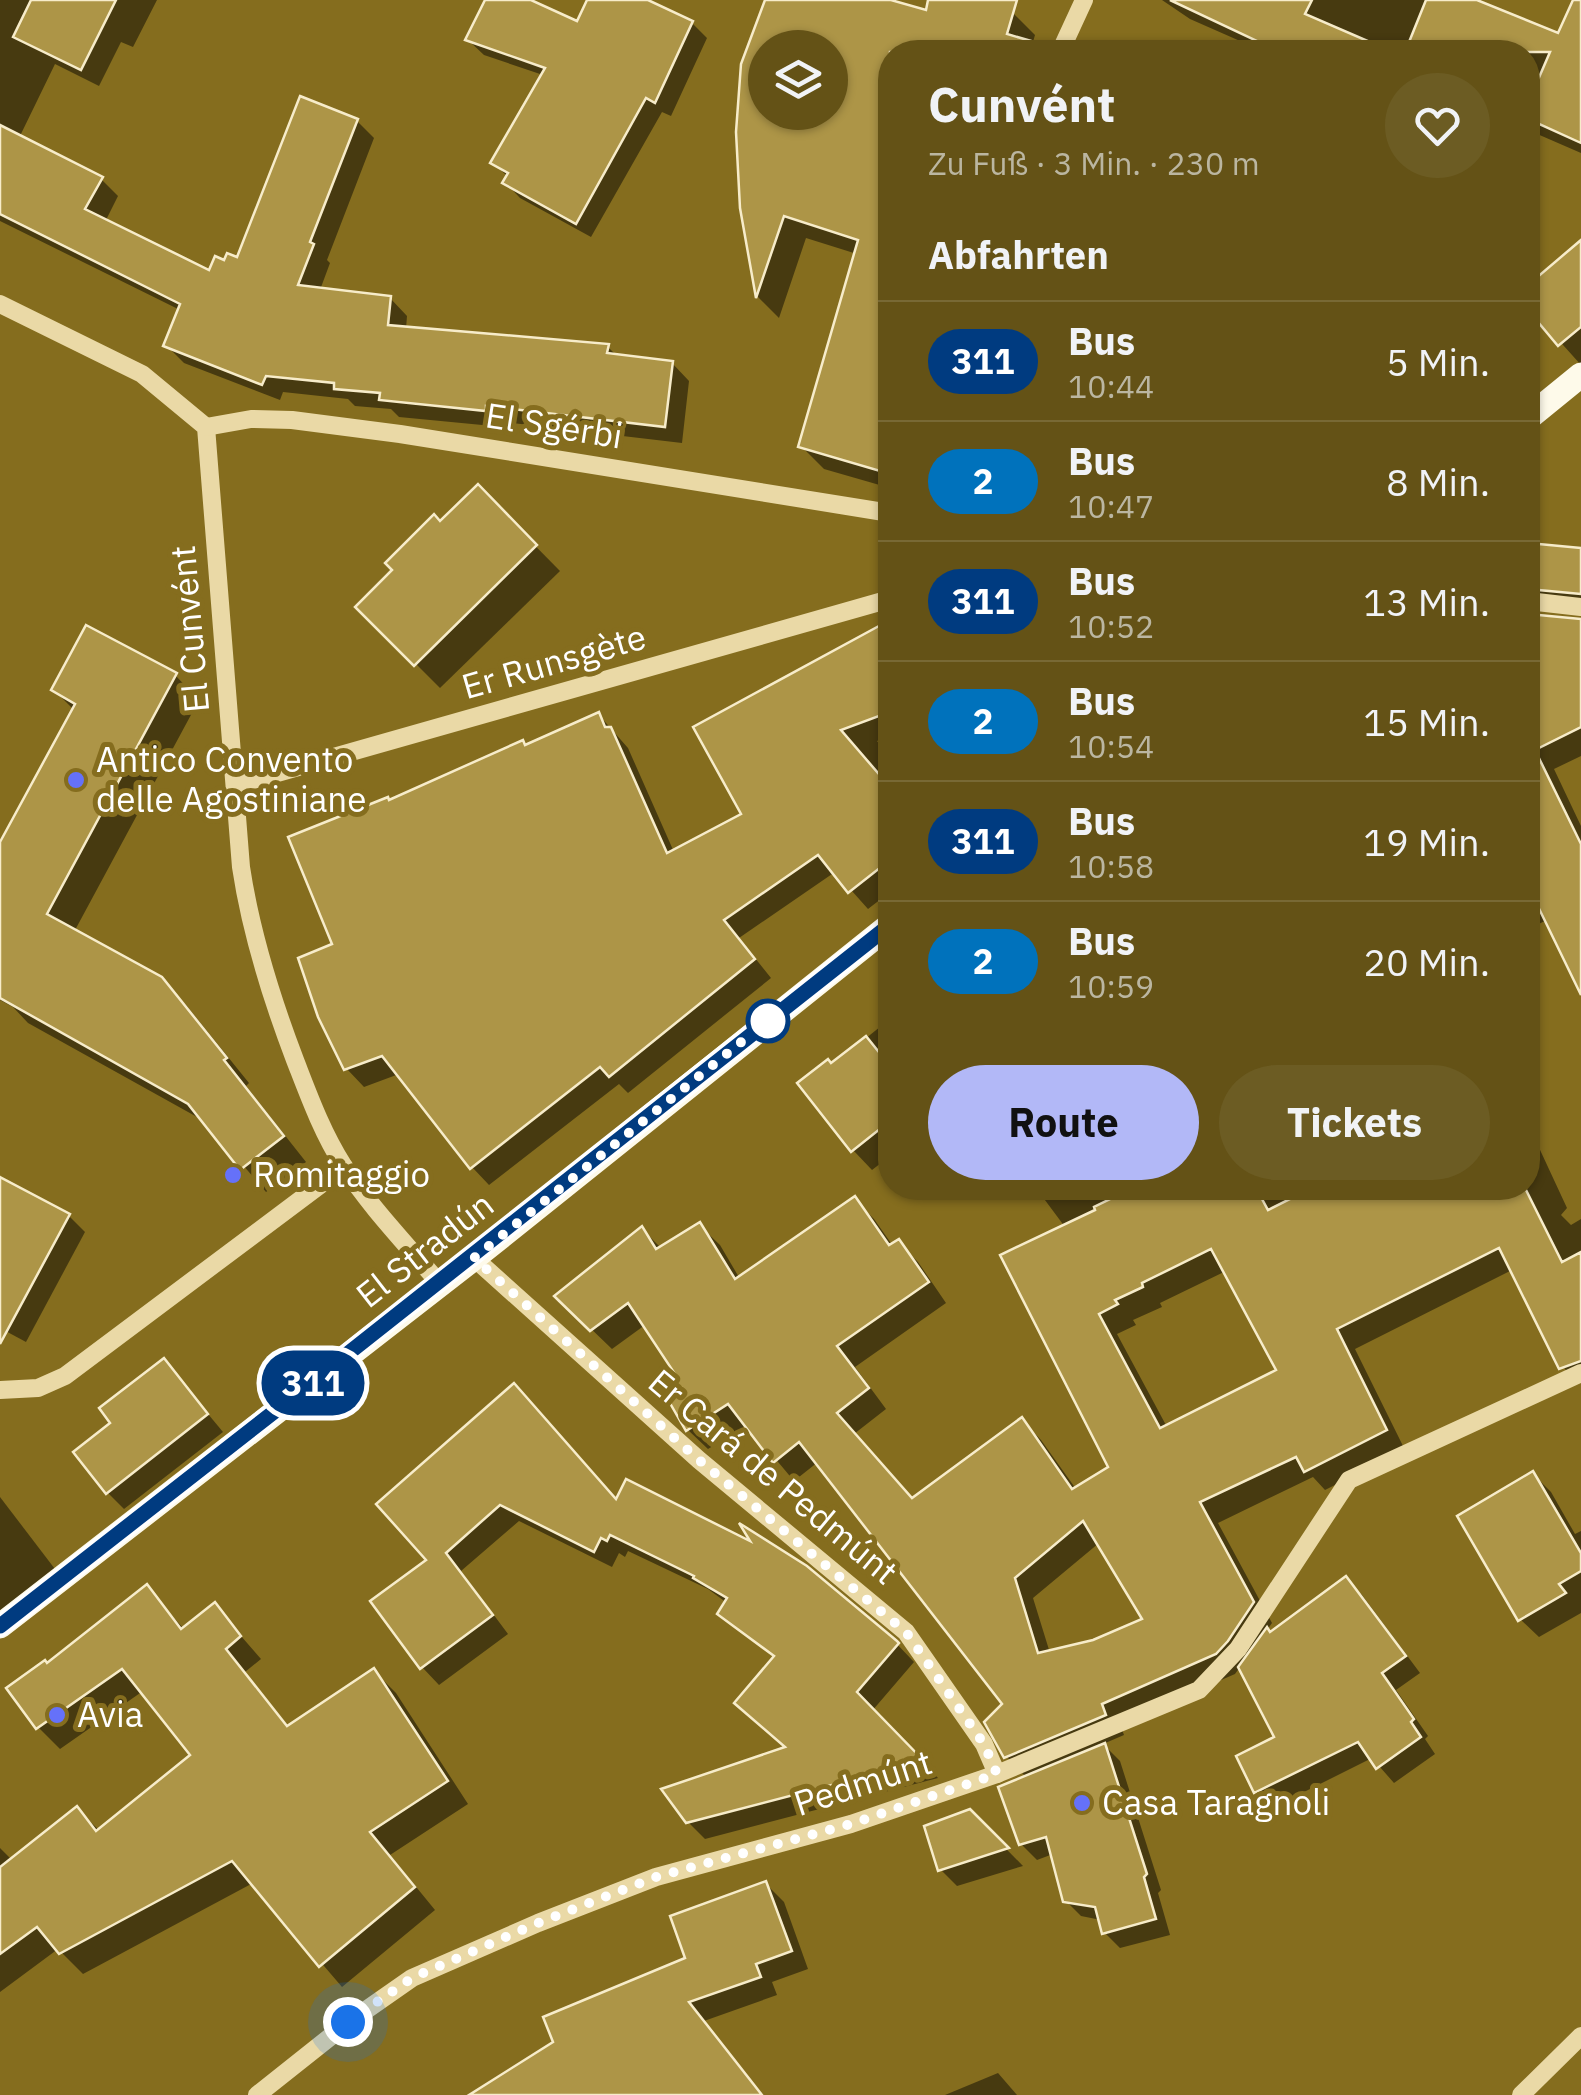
<!DOCTYPE html>
<html lang="de">
<meta charset="utf-8">
<style>
body{margin:0;font-family:"IBM Plex Sans",sans-serif;background:#6c5c23;color:#f1f3f6;height:100vh;display:flex;flex-direction:column;font-size:38px;white-space:nowrap}
*{box-sizing:border-box;margin:0}
p{font-size:32px;color:#bbb6a1}
.icon{flex:none;width:55px;height:55px;fill:none;stroke:currentColor;stroke-width:2;stroke-linecap:round;stroke-linejoin:round}
.map{position:relative;flex:1;overflow:hidden}
.drawer{position:absolute;left:878px;top:40px;width:662px;height:1160px;display:flex;flex-direction:column;background:#645216;border-radius:40px;box-shadow:0 2px 8px #0004}
.drawer>*{flex:none}
.badge{padding:0 20px;border-radius:32px;font-size:35px;line-height:65px}
.tools{position:absolute;left:748px;top:30px;display:grid;gap:20px}
.tools a{display:grid;place-items:center;width:100px;height:100px;border-radius:50%;background:#645216;box-shadow:0 2px 8px #0004;font-size:50px}
.you{position:absolute;width:50px;height:50px;margin:-25px;border:8px solid #fff;border-radius:50%;background:#1a73e8;box-shadow:0 0 0 15px #1a73e833}
.map>.badge{position:absolute;translate:-50% -50%;box-shadow:0 0 0 5px #fff}
h2{padding:0 50px;font-size:38px;line-height:90px}
.round{display:grid;place-items:center;flex:none;width:105px;height:105px;border-radius:52px;background:#6c5c23}
.summary{display:flex;align-items:center;justify-content:space-between;height:170px;padding:0 50px}
h1{font-size:48px;font-weight:700;line-height:75px}
.action{display:flex;gap:20px;margin-top:auto;padding:20px 50px}
.action a{flex:1;height:115px;border-radius:60px;background:#b2b8f7;color:#111;font-size:40px;font-weight:700;line-height:115px;text-align:center}
.action a+a{background:#6c5c23;color:#f1f3f6}
ul{padding:0;list-style:none}
li{display:flex;align-items:center;gap:30px;height:120px;padding:0 50px;border-top:2px solid #786935}
li div{flex:1}
li b{display:block;font-size:38px}
li em{font-style:normal}
li .badge{min-width:110px;font-weight:700;text-align:center}
.map>svg:first-child{display:block}
.shadow{fill:#0007;fill-rule:evenodd}
.building{fill:#ad9547;stroke:#f7ecca;stroke-width:2.5;fill-rule:evenodd}
.lines{fill:none;stroke-linecap:round;stroke-linejoin:round}
.minor{stroke:#ead9a6;stroke-width:18}
.major{stroke:#fefaea;stroke-width:25}
.line-casing{stroke:#fff;stroke-width:22}
.line{stroke:#003b80;stroke-width:15}
.walk{stroke:#fff;stroke-width:10;stroke-dasharray:0 18}
.poi-dot{fill:#6571f9;stroke:#856d1e;stroke-width:4}
.stop-dot{fill:#fff;stroke:#003b80;stroke-width:5}
.labels{text-anchor:middle;stroke-width:10;stroke-linejoin:round;paint-order:stroke}
.street-label{font-size:35px;fill:#fff;stroke:#856d1e}
.poi-label{font-size:35px;fill:#fff;stroke:#856d1e;text-anchor:start}
</style>
<div class="map">
<svg width="1581" height="2095" viewBox="0 0 1581 2095">
<rect width="100%" height="100%" fill="#856d1e"/>
<g class="shadow">
<polygon points="0,0 157,0 133,47 121,42 99,86 55,64 19,138 101,179 118,196 105,222 211,273 239,261 357,121 374,138 327,260 330,263 320,290 390,298 407,316 406,329 607,346 618,357 672,363 689,381 682,443 503,422 503,427 399,417 391,409 355,406 348,399 283,392 280,400 184,363 166,345 180,310 0,221"/>
<polygon points="487,0 525,0 578,24 589,0 642,0 692,23 707,38 671,116 662,112 591,237 520,198 505,182 508,177 494,163 543,75 484,55 468,40"/>
<path d="M 769,0 L 882,0 L 927,13 L 931,0 L 970,0 L 1012,12 L 1035,35 L 1030,52 L 890,52 L 890,488 L 824,469 L 801,446 L 857,254 L 806,238 L 779,318 L 758,297 L 742,208 ZM 765,48 L 830,48 L 830,112 L 765,112 Z"/>
<polygon points="1162,0 1470,0 1559,37 1576,0 1581,0 1581,153 1528,130 1528,52 1265,52 1190,19"/>
<polygon points="1581,244 1581,365 1528,306 1528,301 1534,296 1528,288"/>
<polygon points="478,488 560,571 440,688 359,607"/>
<polygon points="1528,546 1559,549 1581,577 1581,611 1549,607 1538,612 1536,617 1581,626 1581,756 1554,769 1581,826 1581,989 1547,920 1528,929"/>
<polygon points="890,627 890,736 877,741 890,757 890,892 868,909 835,872 739,938 771,978 628,1093 619,1084 489,1185 472,1167 399,1074 364,1087 346,1068 336,946 390,802 599,715 628,748 674,852 744,815 850,645 849,642"/>
<polygon points="175,675 199,700 74,932 160,980 186,1005 249,1083 246,1086 306,1162 266,1192 206,1122 28,1023 13,1007 0,1000 0,847 74,710 54,690"/>
<polygon points="890,1019 890,1156 872,1170 853,1150 831,1066"/>
<path d="M 1528,1124 L 1567,1208 L 1561,1215 L 1571,1225 L 1581,1219 L 1581,1379 L 1577,1381 L 1559,1363 L 1512,1270 L 1355,1349 L 1405,1450 L 1325,1490 L 1313,1477 L 1218,1523 L 1272,1623 L 1267,1630 L 1271,1635 L 1346,1579 L 1362,1595 L 1420,1673 L 1396,1690 L 1428,1736 L 1425,1739 L 1435,1754 L 1394,1783 L 1372,1758 L 1272,1808 L 1256,1792 L 1278,1738 L 1240,1667 L 1235,1674 L 1120,1724 L 1124,1735 L 1103,1744 L 1120,1761 L 1161,1890 L 1158,1893 L 1170,1935 L 1120,1948 L 1105,1933 L 1101,1920 L 1081,1916 L 1065,1900 L 1053,1854 L 1037,1860 L 1021,1844 L 1027,1778 L 1006,1756 L 1006,1704 L 818,1462 L 794,1481 L 747,1425 L 708,1449 L 688,1430 L 663,1385 L 679,1374 L 645,1325 L 612,1349 L 558,1297 L 642,1229 L 661,1248 L 700,1226 L 720,1245 L 740,1279 L 854,1199 L 874,1219 L 893,1246 L 898,1242 L 918,1262 L 946,1303 L 855,1367 L 886,1409 L 854,1434 L 913,1500 L 1022,1420 L 1041,1440 L 1076,1489 L 1111,1468 L 1065,1227 L 1036,1188 L 1528,1188 ZM 1226,1271 L 1279,1372 L 1167,1427 L 1117,1334 L 1136,1325 L 1133,1320 L 1162,1307 L 1160,1303 ZM 1099,1543 L 1145,1620 L 1094,1643 L 1050,1653 L 1033,1598 Z"/>
<polygon points="0,1179 69,1216 85,1232 26,1342 0,1328"/>
<polygon points="164,1361 223,1432 124,1509 107,1492 114,1424"/>
<polygon points="1533,1474 1551,1492 1575,1534 1581,1531 1581,1613 1539,1637 1520,1619"/>
<polygon points="0,1497 58,1573 0,1617"/>
<polygon points="618,1502 895,1642 914,1662 872,1711 938,1778 705,1839 688,1822 788,1748 775,1658 720,1613 727,1603 708,1589 628,1551 625,1557 619,1553 612,1567 519,1521 461,1571 508,1634 439,1685 422,1667 429,1560 380,1504"/>
<polygon points="147,1588 184,1629 214,1605 261,1659 245,1672 289,1727 374,1671 396,1693 468,1804 390,1855 435,1910 342,1987 253,1883 83,1974 58,1949 0,1992 0,1848 12,1860 77,1809 100,1831 194,1756 143,1691 60,1749 38,1727 47,1666"/>
<polygon points="970,1812 1023,1866 957,1886 940,1869"/>
<polygon points="766,1884 784,1902 808,1969 772,1982 777,1995 704,2021 763,2095 473,2095 688,1960"/>
<polygon points="998,2073 1017,2095 945,2095"/>
</g>
<g class="building">
<polygon points="31,0 116,0 81,70 13,37"/>
<polygon points="485,0 531,0 577,21 587,0 648,0 693,21 655,103 646,98 576,224 502,183 508,173 490,163 545,68 465,40"/>
<path d="M 765,0 L 891,0 L 926,10 L 928,0 L 1017,0 L 1007,34 L 1031,41 L 1029,52 L 890,52 L 890,437 L 880,471 L 798,447 L 858,240 L 784,216 L 756,298 L 740,208 L 736,132 L 741,64 ZM 765,48 L 830,48 L 830,112 L 765,112 Z"/>
<polygon points="1170,0 1312,0 1305,14 1393,52 1280,52"/>
<polygon points="1426,0 1477,0 1558,33 1573,0 1581,0 1581,143 1528,119 1528,103 1550,52 1405,52"/>
<polygon points="300,96 358,119 310,242 314,244 298,285 391,296 388,325 609,344 607,353 673,361 665,427 486,406 486,411 379,400 380,393 334,389 334,383 266,376 262,385 163,346 180,304 0,214 0,125 103,177 85,209 209,270 215,256 224,260 227,253 237,257"/>
<polygon points="1581,240 1581,327 1558,346 1528,310 1528,285"/>
<polygon points="478,484 537,545 414,666 355,607 392,570 385,563 434,514 440,521"/>
<polygon points="1528,543 1581,548 1581,594 1528,589"/>
<polygon points="1528,614 1581,619 1581,727 1535,750 1581,844 1581,995 1528,886"/>
<polygon points="890,620 890,712 841,730 890,787 890,860 848,893 818,855 724,920 755,959 609,1077 600,1067 470,1169 382,1056 344,1070 318,1017 298,958 332,944 288,837 388,797 389,800 523,740 525,745 599,712 605,727 611,727 667,853 741,814 693,727"/>
<polygon points="86,625 177,673 47,914 162,977 227,1058 224,1060 284,1136 240,1170 188,1104 0,998 0,842 75,704 51,690"/>
<polygon points="866,1036 890,1066 890,1121 851,1152 797,1083 828,1059 831,1063"/>
<polygon points="0,1177 70,1214 0,1344"/>
<path d="M 1133,1188 L 1256,1188 L 1268,1210 L 1312,1188 L 1525,1188 L 1562,1262 L 1581,1252 L 1581,1361 L 1559,1369 L 1499,1248 L 1337,1329 L 1387,1430 L 1304,1472 L 1296,1457 L 1200,1502 L 1254,1602 L 1228,1641 L 1216,1654 L 1102,1704 L 1106,1715 L 1004,1758 L 984,1722 L 1002,1704 L 799,1442 L 773,1463 L 728,1404 L 686,1431 L 659,1384 L 675,1374 L 628,1303 L 590,1331 L 554,1296 L 642,1226 L 656,1249 L 700,1222 L 735,1279 L 855,1196 L 889,1245 L 899,1239 L 929,1282 L 837,1346 L 869,1388 L 837,1413 L 912,1498 L 1022,1417 L 1072,1489 L 1108,1467 L 1000,1255 L 1095,1210 L 1094,1207 ZM 1211,1249 L 1276,1370 L 1160,1428 L 1099,1314 L 1118,1304 L 1115,1300 L 1143,1287 L 1142,1283 ZM 1083,1521 L 1142,1619 L 1093,1640 L 1038,1653 L 1015,1578 Z"/>
<polygon points="164,1358 208,1414 106,1494 73,1452 110,1423 99,1408"/>
<polygon points="514,1383 616,1499 626,1479 750,1541 739,1523 807,1566 897,1641 899,1643 857,1692 924,1761 686,1823 661,1789 785,1747 734,1703 774,1656 717,1614 727,1598 693,1578 694,1576 610,1535 607,1541 601,1538 594,1552 500,1505 446,1553 493,1615 420,1669 370,1601 426,1560 376,1504"/>
<polygon points="1533,1471 1581,1553 1581,1571 1559,1584 1566,1593 1518,1621 1457,1516"/>
<polygon points="1346,1576 1406,1656 1382,1673 1414,1719 1411,1722 1421,1737 1376,1769 1358,1742 1254,1793 1236,1756 1274,1737 1238,1667 1267,1627 1270,1632"/>
<polygon points="147,1584 181,1629 215,1602 241,1636 226,1649 287,1726 374,1668 448,1781 370,1832 415,1887 319,1967 232,1861 59,1954 37,1927 0,1954 0,1867 77,1806 96,1831 190,1755 122,1669 36,1729 6,1688 45,1660 47,1663"/>
<polygon points="1105,1743 1147,1874 1144,1877 1156,1919 1102,1934 1095,1907 1063,1902 1046,1837 1019,1845 998,1787"/>
<polygon points="970,1809 1009,1848 938,1871 924,1826"/>
<polygon points="766,1881 792,1951 756,1964 761,1977 689,2002 762,2095 469,2095 553,2042 543,2017 685,1958 670,1916"/>
</g>
<g class="lines">
<g class="minor">
<polyline points="1060,52 1084,0"/>
<path d="M 0,304 L 142,374 L 206,427 L 241,867 C 251,934 271,997 295,1060 C 309,1096 322,1132 343,1165 C 370,1207 408,1246 440,1284"/>
<polyline points="206,427 251,419 292,420 400,434 890,513"/>
<polyline points="1528,601 1581,607"/>
<polyline points="235,785 890,599"/>
<polyline points="474,1258 699,1460 906,1632 984,1744 997,1774"/>
<polyline points="0,1390 38,1388 65,1376 344,1167"/>
<polyline points="257,2095 349,2022 412,1978 538,1923 656,1877 851,1824 997,1774 1199,1690 1238,1649 1349,1480 1581,1373"/>
<polyline points="1521,2095 1581,2036"/>
</g>
<g class="major">
<polyline points="1528,418 1581,375"/>
<polyline points="0,1626 474,1258 890,925"/>
</g>
</g>
<g class="lines">
<defs>
<path id="line" d="M 0,1626 C 298,1394 595,1160 890,925"/>
</defs>
<use href="#line" class="line-casing"/>
<use href="#line" class="line"/>
<polyline class="walk" points="348,2022 412,1978 538,1923 656,1877 851,1824 997,1774 984,1744 906,1632 699,1460 474,1258 771,1018 768,1021"/>
</g>
<g class="poi-dot">
<circle cx="76" cy="780" r="10"/>
<circle cx="233" cy="1175" r="10"/>
<circle cx="57" cy="1715" r="10"/>
<circle cx="1082" cy="1803" r="10"/>
</g>
<circle class="stop-dot" cx="768" cy="1021" r="20"/>
<g class="labels">
<g class="street-label">
<text transform="translate(554 426) rotate(9)" y="12">El Sgérbi</text>
<text transform="translate(190 629) rotate(-95)" y="12">El Cunvént</text>
<text transform="translate(554 662) rotate(-16)" y="12">Er Runsgète</text>
<text transform="translate(425 1250) rotate(-38)" y="12">El Stradún</text>
<text transform="translate(773 1477) rotate(40)" y="12">Er Cará de Pedmúnt</text>
<text transform="translate(863 1783) rotate(-18)" y="12">Pedmúnt</text>
</g>
<g class="poi-label">
<text x="96" y="772">Antico Convento<tspan x="96" dy="40">delle Agostiniane</tspan></text>
<text x="253" y="1187">Romitaggio</text>
<text x="77" y="1727">Avia</text>
<text x="1102" y="1815">Casa Taragnoli</text>
</g>
</g>
</svg>
<div class="tools">
<a><svg class="icon" aria-label="layers" viewBox="0 0 24 24"><path d="M12 4l9 5-9 5-9-5zM3 14l9 5 9-5"/></svg></a>
</div>
<div class="you" style="left:348px;top:2022px"></div>
<b class="badge" style="left:313px;top:1383px;background:#003b80;color:#fff">311</b>
<section class="drawer">
<div class="summary"><div><h1>Cunvént</h1><p>Zu Fuß · 3 Min. · 230 m</p></div><a class="round"><svg class="icon" aria-label="heart" viewBox="0 0 24 24"><path d="M12 20l-8-8c-3-5 5-10 8-4 3-6 11-1 8 4z"/></svg></a></div>
<h2>Abfahrten</h2>
<ul>
<li><span class="badge" style="background:#003b80;color:#fff">311</span><div><b>Bus</b><p>10:44</p></div><em>5 Min.</em></li>
<li><span class="badge" style="background:#0072bc;color:#fff">2</span><div><b>Bus</b><p>10:47</p></div><em>8 Min.</em></li>
<li><span class="badge" style="background:#003b80;color:#fff">311</span><div><b>Bus</b><p>10:52</p></div><em>13 Min.</em></li>
<li><span class="badge" style="background:#0072bc;color:#fff">2</span><div><b>Bus</b><p>10:54</p></div><em>15 Min.</em></li>
<li><span class="badge" style="background:#003b80;color:#fff">311</span><div><b>Bus</b><p>10:58</p></div><em>19 Min.</em></li>
<li><span class="badge" style="background:#0072bc;color:#fff">2</span><div><b>Bus</b><p>10:59</p></div><em>20 Min.</em></li>
</ul>
<div class="action"><a>Route</a><a>Tickets</a></div>
</section>
</div>
